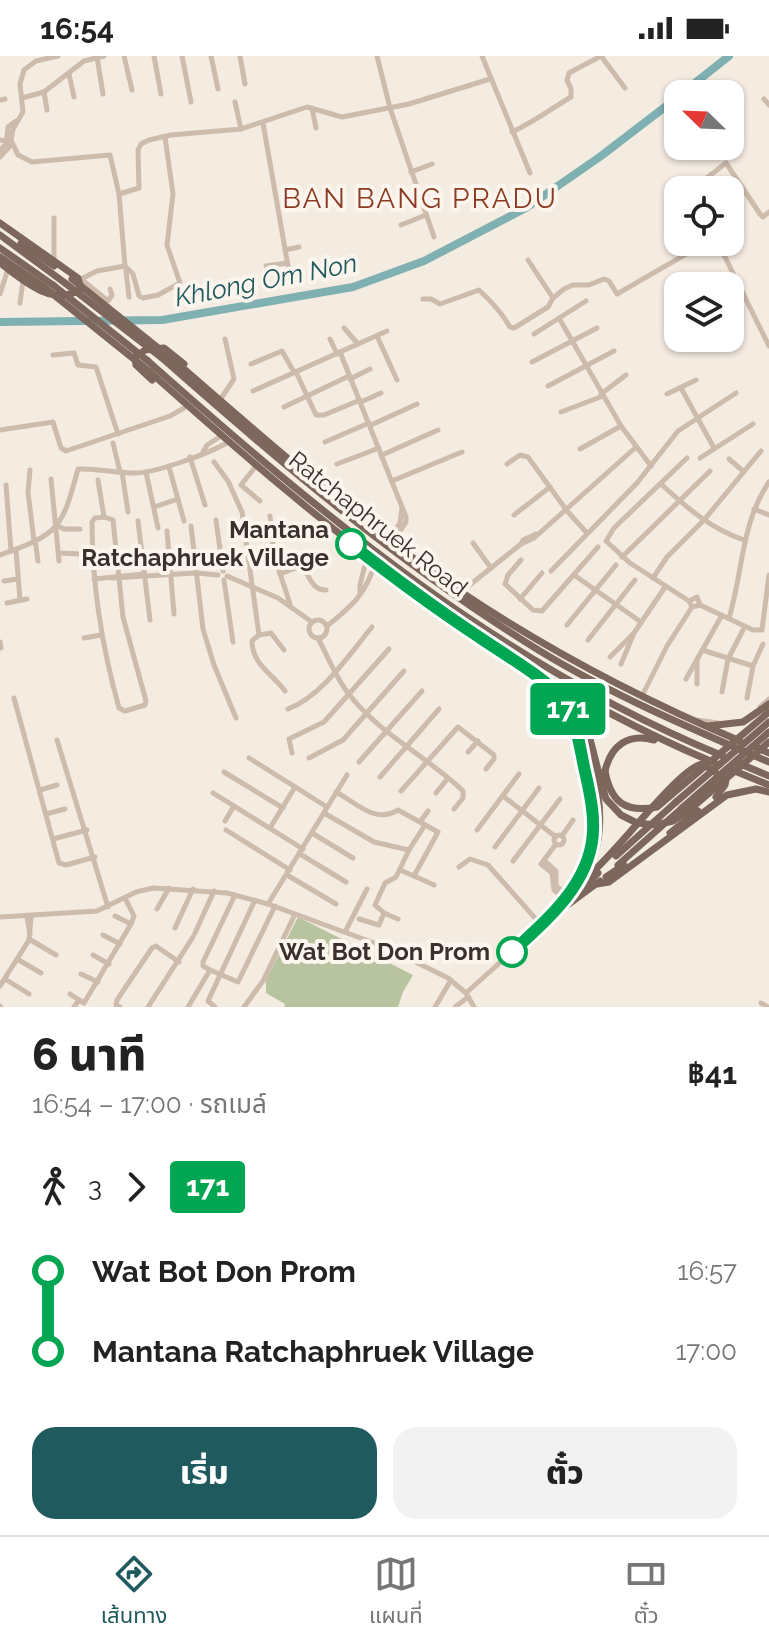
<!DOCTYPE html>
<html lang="th">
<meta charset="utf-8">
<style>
body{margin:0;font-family:Raleway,"Noto Sans Thai",sans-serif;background:#f2f2f2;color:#222;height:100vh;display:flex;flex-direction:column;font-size:30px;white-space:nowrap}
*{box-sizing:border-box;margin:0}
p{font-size:26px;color:#767676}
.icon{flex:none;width:44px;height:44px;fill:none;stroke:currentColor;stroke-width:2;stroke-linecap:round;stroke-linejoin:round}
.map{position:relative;height:951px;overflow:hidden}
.panel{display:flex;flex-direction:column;background:#fff;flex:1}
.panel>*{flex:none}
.badge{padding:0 16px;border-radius:6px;font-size:28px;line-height:52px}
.needle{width:52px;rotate:293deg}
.tools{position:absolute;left:664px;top:24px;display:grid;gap:16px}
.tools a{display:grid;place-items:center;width:80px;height:80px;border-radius:16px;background:#fff;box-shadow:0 2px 6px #0004;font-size:40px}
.map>.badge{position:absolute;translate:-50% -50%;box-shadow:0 0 0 4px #fff}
.legs{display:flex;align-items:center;gap:12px;height:88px;padding:0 32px;font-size:26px}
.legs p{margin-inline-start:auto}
.headline{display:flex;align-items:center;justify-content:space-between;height:136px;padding:0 32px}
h1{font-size:44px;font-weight:800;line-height:60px}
.button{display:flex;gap:16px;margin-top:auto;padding:16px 32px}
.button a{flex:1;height:92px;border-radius:24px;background:#1f5a5e;color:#fff;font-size:32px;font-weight:800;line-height:92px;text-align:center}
.button a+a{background:#f2f2f2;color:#222}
ul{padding:0 32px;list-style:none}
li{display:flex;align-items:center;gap:28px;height:80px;font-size:30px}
li i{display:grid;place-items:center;width:12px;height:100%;margin:0 10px;background:currentColor}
li i::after{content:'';width:20px;height:20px;margin:-10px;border:6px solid;border-radius:50%;background:#fff}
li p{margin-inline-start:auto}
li:first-child i{background:linear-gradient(#0000 50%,currentColor 0)}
li:last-child i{background:linear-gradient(currentColor 50%,#0000 0)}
.status{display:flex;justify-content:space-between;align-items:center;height:56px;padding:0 40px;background:#fff;direction:ltr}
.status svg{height:22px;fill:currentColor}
.dock{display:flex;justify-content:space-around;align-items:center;height:112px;border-top:2px solid #e0e0e0;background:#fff;font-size:22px;color:#767676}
.dock a{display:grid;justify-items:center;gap:4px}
.dock .current{color:#1f5a5e}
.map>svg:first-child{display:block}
.green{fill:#b8c4a0}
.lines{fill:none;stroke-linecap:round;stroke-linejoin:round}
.river{stroke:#7fb0b2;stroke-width:8}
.minor{stroke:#cdbbac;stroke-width:5}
.major{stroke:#7d675c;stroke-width:7}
.major-bridge{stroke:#7d675c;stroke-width:7}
.line-1-casing{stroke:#fff;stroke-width:18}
.line-1{stroke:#00a651;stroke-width:12}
.stop-1-dot{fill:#fff;stroke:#00a651;stroke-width:4}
.labels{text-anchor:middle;stroke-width:8;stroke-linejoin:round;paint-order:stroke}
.street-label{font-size:24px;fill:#3b302b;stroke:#fbf5ee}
.stop-label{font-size:24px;font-weight:bold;fill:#3b302b;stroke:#fbf5ee;text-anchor:end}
.water-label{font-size:26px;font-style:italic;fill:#1f5a5e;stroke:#fbf5ee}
.quarter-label{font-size:28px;letter-spacing:2px;fill:#8c3b22;stroke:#fbf5ee}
</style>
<div class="status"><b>16:54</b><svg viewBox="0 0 49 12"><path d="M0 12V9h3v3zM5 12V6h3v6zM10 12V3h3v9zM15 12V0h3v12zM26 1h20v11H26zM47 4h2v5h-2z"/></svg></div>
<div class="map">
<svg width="769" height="951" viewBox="0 0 769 951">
<rect width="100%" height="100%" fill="#f4ebe1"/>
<polygon class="green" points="298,861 413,919 403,936 398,951 284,951 285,948 266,937 266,924"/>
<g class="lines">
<g class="river">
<polyline points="681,38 729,0"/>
<polyline points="0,266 162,264 353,231 424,205 526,152 601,100 678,41"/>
</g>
<g class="minor">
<polyline points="124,0 132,34"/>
<polyline points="154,0 161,38"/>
<polyline points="182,0 191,46"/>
<polyline points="211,0 218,33"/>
<polyline points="240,0 245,28"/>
<polyline points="377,0 390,52 434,181"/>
<polyline points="482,0 530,117"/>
<polyline points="601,0 625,32"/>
<polyline points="97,1 103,38"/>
<polyline points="69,18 74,41"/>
<polyline points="44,36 47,54"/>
<polyline points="22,42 44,36 84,5 104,0"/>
<polyline points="764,43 769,49"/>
<polyline points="0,44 5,43"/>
<polyline points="235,46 241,73"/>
<polyline points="312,52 316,72"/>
<polyline points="263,67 288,210"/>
<path d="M 512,76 C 534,66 551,53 571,41 L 571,33 L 567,24 L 569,17 L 601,0"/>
<polyline points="0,84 12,86 18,99 32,106 110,99 119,138 125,210 133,218 139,240 143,242 158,239 180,227 167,189 173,138 165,81"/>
<polyline points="0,94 6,88 8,71 16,65"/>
<polyline points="0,101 10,90 13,73 23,56 20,28 24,14 36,5 58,0"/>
<polyline points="411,116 432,108"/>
<polyline points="691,134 726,107 760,158 763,161 769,156"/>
<polyline points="119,138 139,132 138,94 141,88 149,84 171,79 241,73 307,51 342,61 409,48 490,23"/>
<polyline points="401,169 426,159"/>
<polyline points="714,186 725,201 769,290"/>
<polyline points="285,194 299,191"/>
<polyline points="54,204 54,162"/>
<polyline points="528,204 553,242"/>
<polyline points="266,210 287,207"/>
<polyline points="126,215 129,241"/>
<polyline points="81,223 108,245 112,239 110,233"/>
<polyline points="81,223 97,215 125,210"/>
<polyline points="0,238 8,213"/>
<path d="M 423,243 L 431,243 L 440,248 L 479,234 C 491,245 502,257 510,271 L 514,272 L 548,251 L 553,242 L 564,233 L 573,229 L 589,229 L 604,223 L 609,225 L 617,238 L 707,186"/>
<polyline points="20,247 23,225"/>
<polyline points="559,262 621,370 651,410"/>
<polyline points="344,272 358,288"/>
<polyline points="534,278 586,245"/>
<polyline points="377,280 397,324"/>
<polyline points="330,283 337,298"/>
<polyline points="340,296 406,461 406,466 393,486"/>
<polyline points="53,299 74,297 78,309 96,311 118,378"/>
<polyline points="532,306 597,272"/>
<polyline points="251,308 282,295 294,316"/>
<polyline points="296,316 316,359 324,359 360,344"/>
<polyline points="350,323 370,313"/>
<polyline points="548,330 614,295"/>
<polyline points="681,332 714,392"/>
<polyline points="253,335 387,275"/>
<polyline points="601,338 626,319"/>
<polyline points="667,338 696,324"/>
<polyline points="222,341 234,323 225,283"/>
<polyline points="361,346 381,337"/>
<polyline points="284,351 349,320"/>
<polyline points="561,356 603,340"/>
<polyline points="371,369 417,348"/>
<polyline points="0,374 53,366 61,392 66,395 170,360 184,352"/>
<polyline points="325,386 369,367"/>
<polyline points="113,387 120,416"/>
<polyline points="580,393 621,370"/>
<polyline points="203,396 207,389 218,382"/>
<polyline points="382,399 438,374"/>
<polyline points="190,401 205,449"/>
<polyline points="687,402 614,472 606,485 630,507 689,545"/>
<polyline points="700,402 753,368"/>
<polyline points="729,403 743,415"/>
<polyline points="214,406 228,425 242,456 259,579"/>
<polyline points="337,408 379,392"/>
<polyline points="507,408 520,399 528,401 567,455 587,477"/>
<polyline points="256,410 241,429 260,445"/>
<polyline points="169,411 184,465"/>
<polyline points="30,414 28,436 34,485"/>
<polyline points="122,416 128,456"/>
<polyline points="146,416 158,472"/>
<polyline points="51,423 59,505"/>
<polyline points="98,424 104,461"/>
<polyline points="392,425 462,396"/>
<path d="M 661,428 C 686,451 711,473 744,484"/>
<polyline points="6,429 11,495"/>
<polyline points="154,451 178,443"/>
<polyline points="754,453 769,459"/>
<polyline points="514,459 550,431"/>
<polyline points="270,460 274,499 290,548"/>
<path d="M 104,461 L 113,464 L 123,561 L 146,645 L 145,649 L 125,655 L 119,652 C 102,591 92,530 92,466 L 95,462 Z"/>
<polyline points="216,464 223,515"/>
<polyline points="138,465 150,564"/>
<polyline points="58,470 64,473 80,473"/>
<polyline points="191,470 203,573 214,609 236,662"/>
<polyline points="167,475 174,558"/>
<polyline points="389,483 400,467 402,452"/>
<polyline points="35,484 38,505"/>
<polyline points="473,487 491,512"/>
<polyline points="521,488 523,484 536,478"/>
<polyline points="16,494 20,544"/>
<polyline points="59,497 81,498"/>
<path d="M 0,499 C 60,478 62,472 78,413 C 97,412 116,417 135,417 C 155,417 207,398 225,388"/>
<polyline points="622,501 710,415"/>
<polyline points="521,504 508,519 505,528 533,554 542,555 598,491"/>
<polyline points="551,515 637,427 678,375 736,337"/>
<path d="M 280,518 L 301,510 C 310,519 311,534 326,534"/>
<polyline points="574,519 641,566"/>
<polyline points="227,520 278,542 312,566"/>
<polyline points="112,522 196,517 218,519"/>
<polyline points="653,522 667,501 704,464 761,395"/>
<polyline points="94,523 145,518"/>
<polyline points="224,524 233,586"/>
<polyline points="4,525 18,523"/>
<polyline points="461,536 521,488 534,482 635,392"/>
<polyline points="360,537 360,529 367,501"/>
<polyline points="520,543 542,517"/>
<polyline points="7,547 27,543"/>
<polyline points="700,549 753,574 762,574 769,519"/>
<path d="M 729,562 C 743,516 741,467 769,426"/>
<circle cx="318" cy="573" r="9"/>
<polyline points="567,569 616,509"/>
<path d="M 327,570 C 352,550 366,538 375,507"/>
<polyline points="84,582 101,579"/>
<path d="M 318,582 C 328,601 335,620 348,637 C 378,677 428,701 463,735 L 463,742 L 454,753"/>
<polyline points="588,584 635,524"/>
<polyline points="0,586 1,592"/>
<path d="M 284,594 L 271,577 L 259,579 L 252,585 C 252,609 273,618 285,635"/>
<polyline points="702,594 753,610"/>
<polyline points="610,601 633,578"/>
<polyline points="621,608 634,577 665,531"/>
<polyline points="686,623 722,559"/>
<polyline points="697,628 697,604"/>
<polyline points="722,636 728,603 743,574"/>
<polyline points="642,640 667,590 692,551 700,549 697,541 689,545 692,551"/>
<polyline points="14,642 59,807 66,809 95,801"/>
<polyline points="747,642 753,610 763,588"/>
<polyline points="760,651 769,643"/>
<path d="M 288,653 C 323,639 348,600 372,571"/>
<path d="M 570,659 C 587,711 608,777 576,827"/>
<polyline points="697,664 718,667"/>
<polyline points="57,684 108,851"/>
<polyline points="468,696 478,685"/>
<polyline points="292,697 289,683 324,666 389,593"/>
<polyline points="249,702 327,751"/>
<polyline points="309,702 343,684 404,615"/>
<polyline points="359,706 422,635"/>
<polyline points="224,716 283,752"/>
<polyline points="380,721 439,653"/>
<polyline points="40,734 57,729"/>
<polyline points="401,735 458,671 494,699 494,703 486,713"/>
<path d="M 336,736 C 358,748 375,768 398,754 L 438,776 L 414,820 L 400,814"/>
<polyline points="213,737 303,793"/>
<polyline points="436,737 448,722"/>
<polyline points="503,740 556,781"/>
<polyline points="324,757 374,786 409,794 396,821 385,827 375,849 384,857 379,869 359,863"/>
<polyline points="46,758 65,753"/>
<polyline points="225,765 234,750"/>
<polyline points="420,766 428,755"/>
<polyline points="270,772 295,731"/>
<polyline points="226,774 290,814"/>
<polyline points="477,774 519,718"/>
<polyline points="312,777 353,802"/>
<circle cx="559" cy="784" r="5"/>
<polyline points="562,780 573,764"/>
<polyline points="53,783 87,774"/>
<polyline points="556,788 541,808 552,817 554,834 565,843"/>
<polyline points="495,791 539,732"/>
<polyline points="409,794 425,769"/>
<polyline points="300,798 346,826"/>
<polyline points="544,804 556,815 556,830 568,839"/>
<polyline points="513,805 560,743"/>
<polyline points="459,811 470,803 488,809 542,870"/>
<polyline points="287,819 336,848"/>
<polyline points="414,820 434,829"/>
<polyline points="268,848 347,719"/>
<polyline points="157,853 169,832"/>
<polyline points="384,857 398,863"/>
<polyline points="115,860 131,868"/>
<polyline points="0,861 97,855 136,836 153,832 227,837 268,848 385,891 448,922 466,937 474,951"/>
<polyline points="27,861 30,878"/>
<polyline points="175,872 193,833"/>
<polyline points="345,876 367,833"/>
<polyline points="195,877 214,835"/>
<polyline points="103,879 120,888"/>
<polyline points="29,883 56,899"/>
<polyline points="93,899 109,908"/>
<polyline points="17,903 41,917"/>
<polyline points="210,914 238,926 275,850"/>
<polyline points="81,918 98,926"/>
<polyline points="5,923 29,938"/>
<polyline points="0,930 29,884 31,861"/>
<polyline points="466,937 551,861"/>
<polyline points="70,938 79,944"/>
<polyline points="761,947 768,951"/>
<polyline points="0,950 1,951"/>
<polyline points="74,951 79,944 84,947 131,868 134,860 125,842"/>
<polyline points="120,951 116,949 117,944 152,892 156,890 179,906"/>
<polyline points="148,951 193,881"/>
<polyline points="188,951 210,914 203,910 203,906 235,839"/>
<polyline points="215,951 208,945 255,844"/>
<polyline points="244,951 263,925 295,858"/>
<polyline points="435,951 451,924"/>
<polyline points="455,951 468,941"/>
</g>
<g class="major">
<path d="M 0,167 L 78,222 L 81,232 C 55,254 22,223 0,207"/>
<polyline points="0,179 65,227"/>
<polyline points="21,187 54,210"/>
<polyline points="0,192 53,229"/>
<polyline points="0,201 44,231"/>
<path d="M 162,302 C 282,408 403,511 540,595 C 612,639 692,673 769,706"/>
<path d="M 148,305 C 327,464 499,607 723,700"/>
<path d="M 177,307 C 269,387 361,468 461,536 C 549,595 643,644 740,685"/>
<path d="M 150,316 C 327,474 494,614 715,707"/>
<polyline points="152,324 136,309 135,301 145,294 164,292 184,308"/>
<polyline points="535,620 563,642"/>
<polyline points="579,660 589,679 598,714"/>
<polyline points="708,670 743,666 769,648"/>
<polyline points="755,691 769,697"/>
<polyline points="738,707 769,720"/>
<polyline points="730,713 769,729"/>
<path d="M 605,715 C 611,690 627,677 654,684"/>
<polyline points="670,777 698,755"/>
<polyline points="616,800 676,746"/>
<polyline points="618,809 682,752"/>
<path d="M 588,820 C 614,800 681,709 703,708 L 726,724 L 725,729 L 716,741"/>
<polyline points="606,821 624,809"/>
<polyline points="597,828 609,826 727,739 756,733 769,736"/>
<polyline points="578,836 598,817"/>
<path d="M 561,852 C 573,836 588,820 594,800 C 610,754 589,679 562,640"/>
<polyline points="550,862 600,825"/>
</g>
<g class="major-bridge">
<polyline points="72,223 177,307"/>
<polyline points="65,227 162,302"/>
<polyline points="53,229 148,305"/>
<polyline points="44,231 150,316"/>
<polyline points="598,714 606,743 621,759 637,767 656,769 673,765 688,755 769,686"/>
<path d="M 605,715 C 611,747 626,757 657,751 L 769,656"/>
<polyline points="676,746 769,666"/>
<polyline points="682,752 769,676"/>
</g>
</g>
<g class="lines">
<defs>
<path id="line-1" d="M 351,488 C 393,521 435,552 479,581 C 502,597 547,623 563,643 C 574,655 580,690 583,706 C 587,726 593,746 593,766 C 596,823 550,861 512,896"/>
</defs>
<use href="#line-1" class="line-1-casing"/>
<use href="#line-1" class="line-1"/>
</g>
<g class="stop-1-dot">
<circle cx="351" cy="488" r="14"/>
<circle cx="512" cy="896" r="14"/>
</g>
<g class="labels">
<g class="street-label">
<text transform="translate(378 468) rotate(38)" y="8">Ratchaphruek Road</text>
</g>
<g class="stop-label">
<text x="329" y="482">Mantana<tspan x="329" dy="28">Ratchaphruek Village</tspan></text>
<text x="490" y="904">Wat Bot Don Prom</text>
</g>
<g class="water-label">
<text transform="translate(266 224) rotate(-11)" y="9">Khlong Om Non</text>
</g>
<g class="quarter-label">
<text x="420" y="152">BAN BANG PRADU</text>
</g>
</g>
</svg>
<div class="tools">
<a><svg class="needle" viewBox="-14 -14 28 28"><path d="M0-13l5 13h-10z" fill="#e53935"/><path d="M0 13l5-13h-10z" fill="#767676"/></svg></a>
<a><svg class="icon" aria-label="locate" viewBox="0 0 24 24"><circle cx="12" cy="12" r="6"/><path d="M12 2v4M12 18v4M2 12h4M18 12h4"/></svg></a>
<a><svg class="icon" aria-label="layers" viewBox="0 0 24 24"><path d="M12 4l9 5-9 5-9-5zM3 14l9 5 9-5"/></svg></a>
</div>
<b class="badge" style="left:568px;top:653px;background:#00a651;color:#fff">171</b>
</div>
<section class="panel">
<div class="headline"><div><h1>6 นาที</h1><p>16:54 – 17:00 · รถเมล์</p></div><b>฿41</b></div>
<div class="legs"><svg class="icon" aria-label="walk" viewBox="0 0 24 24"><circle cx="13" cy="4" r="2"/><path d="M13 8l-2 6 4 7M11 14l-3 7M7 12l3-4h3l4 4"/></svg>3<svg class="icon" aria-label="forward" viewBox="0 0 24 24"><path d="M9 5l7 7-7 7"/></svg><b class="badge" style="background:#00a651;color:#fff">171</b></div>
<ul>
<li><i style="color:#00a651"></i><b>Wat Bot Don Prom</b><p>16:57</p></li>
<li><i style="color:#00a651"></i><b>Mantana Ratchaphruek Village</b><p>17:00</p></li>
</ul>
<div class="button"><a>เริ่ม</a><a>ตั๋ว</a></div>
</section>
<nav class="dock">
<a class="current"><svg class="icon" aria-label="directions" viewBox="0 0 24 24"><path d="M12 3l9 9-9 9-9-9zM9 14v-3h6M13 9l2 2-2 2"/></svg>เส้นทาง</a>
<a><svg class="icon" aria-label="map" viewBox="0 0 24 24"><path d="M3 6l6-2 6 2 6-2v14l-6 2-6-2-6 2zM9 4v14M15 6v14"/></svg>แผนที่</a>
<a><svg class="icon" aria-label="tickets" viewBox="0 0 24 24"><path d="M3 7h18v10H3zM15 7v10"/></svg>ตั๋ว</a>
</nav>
